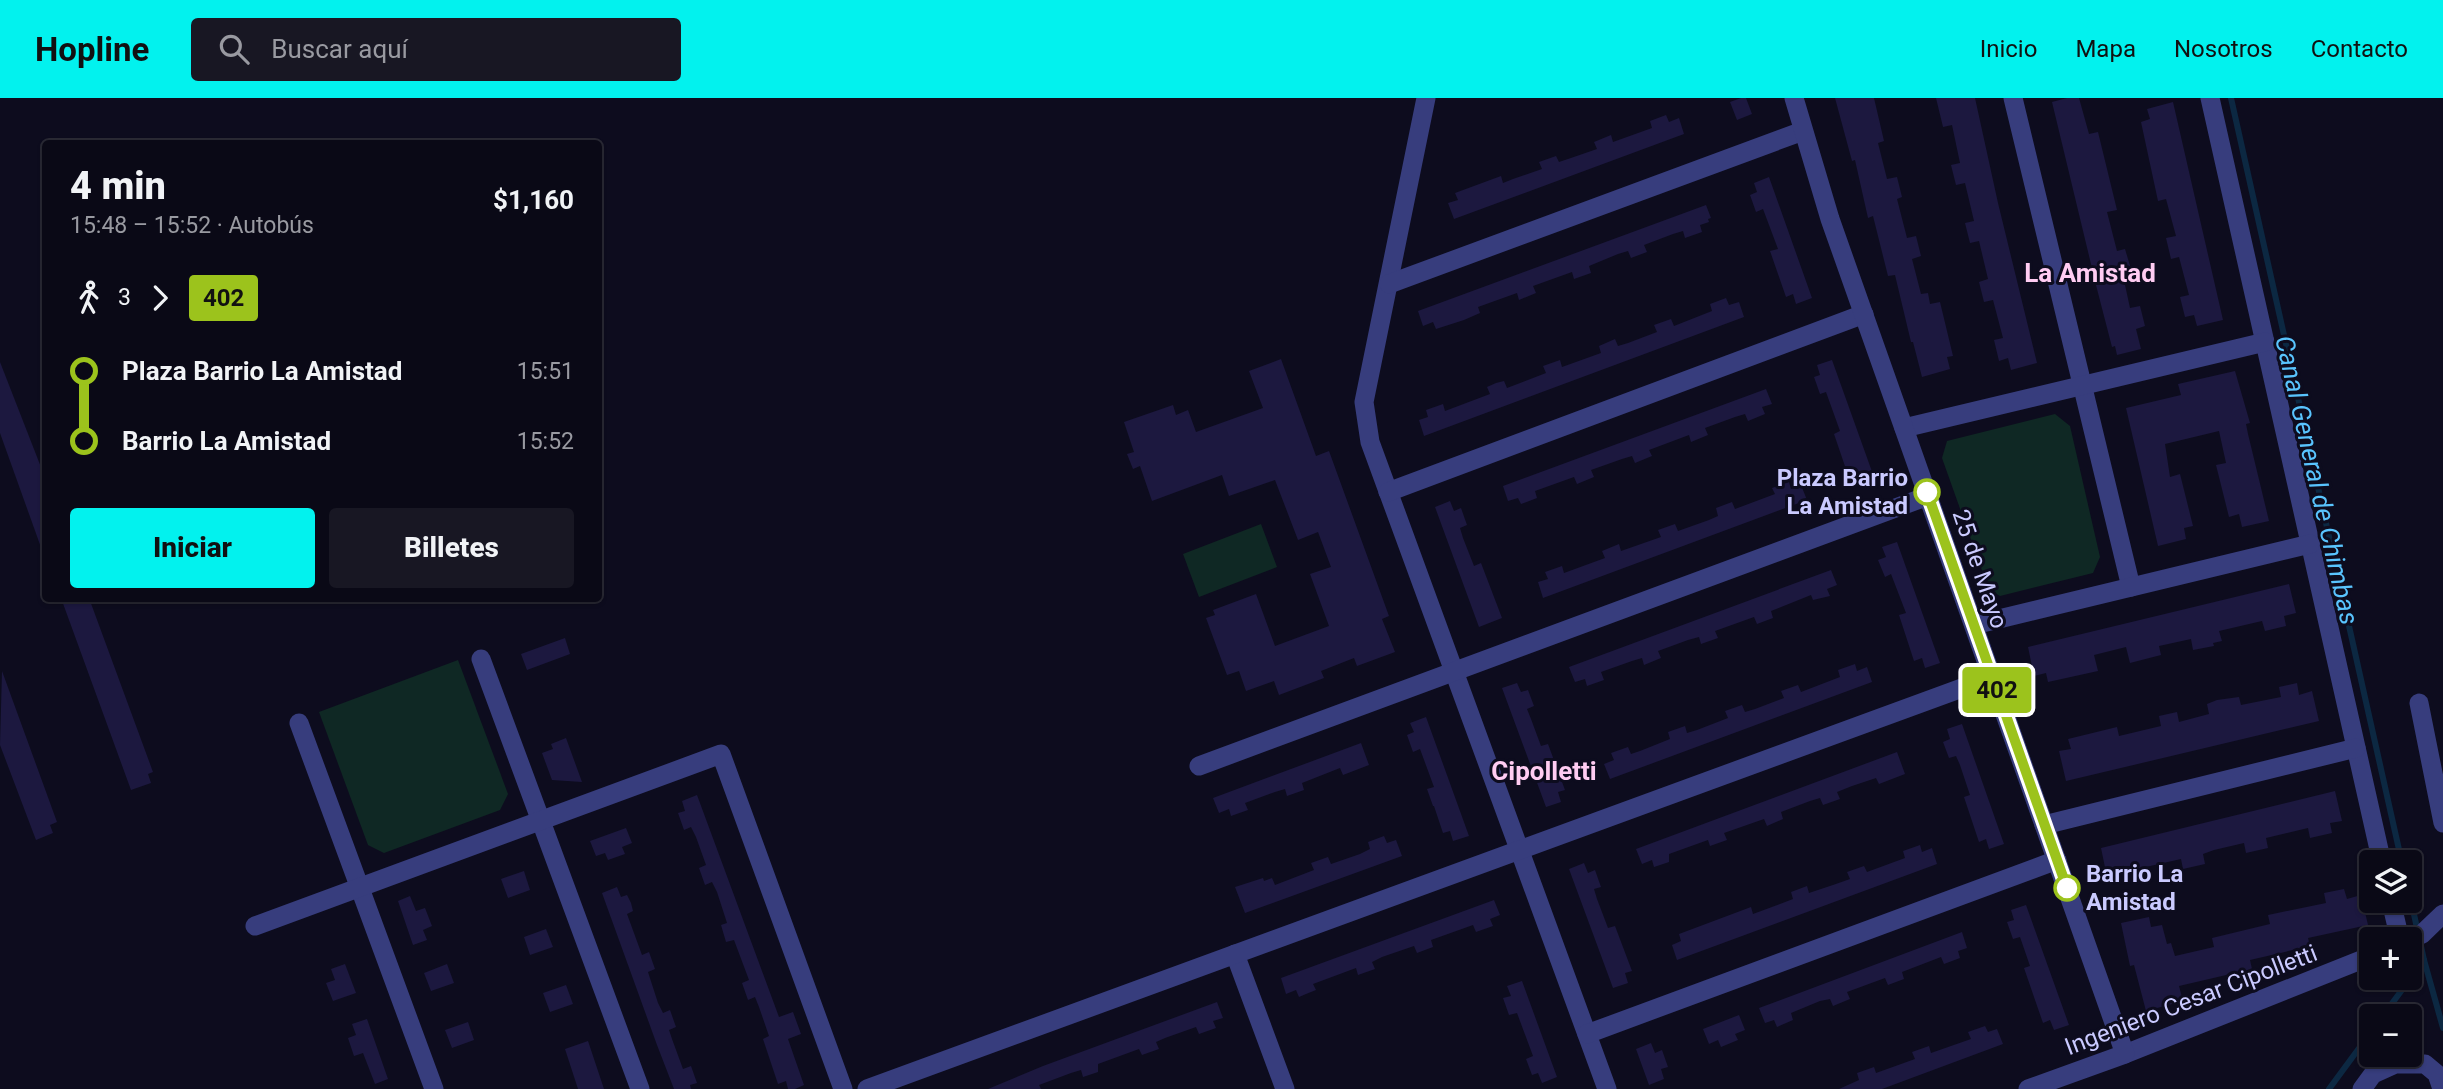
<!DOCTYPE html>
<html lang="es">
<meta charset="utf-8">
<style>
body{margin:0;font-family:Roboto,sans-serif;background:#181723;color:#f1f3f6;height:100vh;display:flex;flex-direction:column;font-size:26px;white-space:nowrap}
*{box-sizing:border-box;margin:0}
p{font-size:23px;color:#999aa1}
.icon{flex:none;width:38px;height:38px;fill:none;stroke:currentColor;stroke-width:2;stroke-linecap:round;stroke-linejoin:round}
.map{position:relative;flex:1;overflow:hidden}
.details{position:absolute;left:42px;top:42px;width:560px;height:462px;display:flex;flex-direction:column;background:#0a0916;border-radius:7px;box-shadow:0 2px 5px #0004,0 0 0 2px #2a2a35}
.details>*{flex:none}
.badge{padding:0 14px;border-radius:5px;font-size:24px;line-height:46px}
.buttons{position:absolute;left:2359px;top:752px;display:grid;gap:14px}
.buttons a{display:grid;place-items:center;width:63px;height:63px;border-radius:7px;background:#0a0916;box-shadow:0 2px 5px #0004,0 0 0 2px #2a2a35;font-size:35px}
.map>.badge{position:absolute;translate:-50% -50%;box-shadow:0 0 0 4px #fff}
.legs{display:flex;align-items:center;gap:10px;height:77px;padding:0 28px;font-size:23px}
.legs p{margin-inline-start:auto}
.overview{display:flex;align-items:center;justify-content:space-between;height:119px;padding:0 28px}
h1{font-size:38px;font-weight:800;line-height:52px}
.primary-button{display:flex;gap:14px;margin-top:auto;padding:14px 28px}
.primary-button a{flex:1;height:80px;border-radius:7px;background:#02f2ee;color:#111;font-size:28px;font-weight:800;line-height:80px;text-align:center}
.primary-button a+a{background:#181723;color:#f1f3f6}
ul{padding:0 28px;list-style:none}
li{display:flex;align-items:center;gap:24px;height:70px;font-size:26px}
li i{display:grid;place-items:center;width:10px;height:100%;margin:0 9px;background:currentColor}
li i::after{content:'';width:18px;height:18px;margin:-9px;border:5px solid;border-radius:50%;background:#0a0916}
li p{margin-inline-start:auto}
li:first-child i{background:linear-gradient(#0000 50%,currentColor 0)}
li:last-child i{background:linear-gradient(currentColor 50%,#0000 0)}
header{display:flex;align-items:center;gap:42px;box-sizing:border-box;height:98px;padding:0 35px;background:#02f2ee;color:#111}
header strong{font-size:33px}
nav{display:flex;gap:38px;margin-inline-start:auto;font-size:24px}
.search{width:490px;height:63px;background:#181723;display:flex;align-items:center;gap:18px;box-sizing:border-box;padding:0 24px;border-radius:7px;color:#999aa1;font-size:26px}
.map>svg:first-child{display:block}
.green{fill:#0f2824}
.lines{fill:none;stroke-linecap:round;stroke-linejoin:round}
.stream{stroke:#0c2842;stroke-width:6}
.building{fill:#1c183f}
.minor{stroke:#373d7d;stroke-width:19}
.tertiary{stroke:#373d7d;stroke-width:19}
.line-1-casing{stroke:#fff;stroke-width:16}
.line-1{stroke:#9cc31c;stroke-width:10}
.stop-1-dot{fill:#fff;stroke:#9cc31c;stroke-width:3.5}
.labels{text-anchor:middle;stroke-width:6;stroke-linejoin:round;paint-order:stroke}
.stop-label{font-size:24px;font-weight:bold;fill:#cacaff;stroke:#0d0c1e;text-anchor:end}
.street-label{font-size:24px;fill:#cacaff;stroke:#0d0c1e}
.neighbourhood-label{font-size:26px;font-weight:bold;fill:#ffccf2;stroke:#0d0c1e}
.water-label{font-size:26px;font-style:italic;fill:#59c4fe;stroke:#0d0c1e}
</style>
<header>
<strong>Hopline</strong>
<div class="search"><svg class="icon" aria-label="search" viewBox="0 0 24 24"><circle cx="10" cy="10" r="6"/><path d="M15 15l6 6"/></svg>Buscar aquí</div>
<nav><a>Inicio</a><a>Mapa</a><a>Nosotros</a><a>Contacto</a></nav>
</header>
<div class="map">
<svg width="2443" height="991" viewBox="0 0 2443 991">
<rect width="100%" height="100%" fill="#0d0c1e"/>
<g class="green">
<polygon points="2055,316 2070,328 2100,459 2093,475 2000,498 1989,492 1942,360 1947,343"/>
<polygon points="1261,426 1277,469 1199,499 1183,456"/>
<polygon points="458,562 508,696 500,712 384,755 368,747 319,614"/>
</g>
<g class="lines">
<g class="stream">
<polyline points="2231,0 2402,765"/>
<polyline points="2410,798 2424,862 2443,930"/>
<polyline points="2382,919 2424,862"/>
<polyline points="2329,991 2371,934"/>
</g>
</g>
<g class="building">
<polygon points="1741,0 1746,0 1752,16 1737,22 1730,4"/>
<polygon points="1835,0 1874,0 1884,43 1878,45 1887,81 1897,79 1902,99 1897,101 1907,140 1916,138 1921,158 1912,161 1921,196 1928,195 1930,206 1940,204 1953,258 1947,259 1950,271 1922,279 1913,244 1911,244 1895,177 1888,178 1873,118 1868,120 1855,62 1852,63"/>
<polygon points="1936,0 1975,0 1998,105 2037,265 2011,272 2008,260 1999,263 1994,242 2003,240 1993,202 1984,204 1979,184 1988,181 1979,143 1970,145 1965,125 1974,123 1965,85 1956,87 1951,67 1960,65 1952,27 1943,29"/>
<polygon points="2067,0 2079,0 2089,36 2098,34 2117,112 2107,114 2117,153 2125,151 2131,171 2122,173 2130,210 2140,208 2145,228 2136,231 2141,251 2117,257 2115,248 2112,249 2097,191 2052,4"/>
<polygon points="2173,4 2223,222 2197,228 2194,217 2185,219 2180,199 2189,197 2179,159 2171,161 2166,140 2176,138 2166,101 2158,103 2141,24 2150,21 2147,11"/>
<polygon points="1666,17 1669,24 1679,20 1684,36 1454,121 1448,105 1458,102 1455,95 1501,78 1503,85 1513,81 1542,71 1539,64 1556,58 1559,64 1568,61 1597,51 1594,44 1611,37 1613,44 1652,30 1650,23"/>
<polygon points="1769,79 1812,200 1796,206 1793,196 1786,199 1770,153 1778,151 1763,111 1756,114 1750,97 1757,94 1754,85"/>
<polygon points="1706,107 1711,120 1708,121 1709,124 1700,127 1702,134 1685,140 1683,133 1673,136 1644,147 1647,154 1631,160 1628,153 1618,156 1589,168 1591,175 1574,181 1572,174 1533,188 1536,195 1519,202 1517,195 1478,209 1480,215 1464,222 1436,231 1433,224 1423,228 1418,213"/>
<polygon points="1726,200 1729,207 1739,204 1744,219 1424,338 1419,322 1428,319 1426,312 1443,306 1445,313 1490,296 1487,289 1496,285 1504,283 1507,290 1546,275 1543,268 1560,262 1562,269 1601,255 1599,248 1615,241 1618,248 1628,245 1657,234 1654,227 1671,221 1674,228 1712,213 1710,206"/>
<polygon points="1281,261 1316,358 1329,353 1389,518 1382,521 1395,554 1357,568 1354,560 1321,573 1324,580 1279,597 1274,583 1246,593 1239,573 1227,577 1206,520 1215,517 1213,512 1256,496 1275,548 1329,528 1310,476 1331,469 1318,434 1298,442 1275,382 1229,398 1222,377 1152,403 1140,368 1133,371 1127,356 1134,354 1124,324 1173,307 1176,317 1188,312 1196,334 1263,310 1249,273"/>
<polygon points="1832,262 1875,382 1859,387 1856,377 1849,380 1834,336 1840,333 1826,294 1820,296 1814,279 1820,277 1817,267"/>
<polygon points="0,264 46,382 46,455 43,455 0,335"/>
<polygon points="2235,273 2250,325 2246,326 2248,336 2269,423 2242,429 2239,416 2229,419 2216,367 2226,365 2219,333 2165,346 2170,379 2180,376 2193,428 2184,430 2186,441 2158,448 2126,310 2181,297 2178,286"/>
<polygon points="1766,291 1772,306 1762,309 1765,316 1748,323 1745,316 1735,319 1705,330 1708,337 1691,344 1689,337 1649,352 1652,358 1635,365 1632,358 1622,361 1591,372 1594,379 1577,386 1574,379 1535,393 1537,400 1521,406 1518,400 1508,403 1503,388"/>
<polygon points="1789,384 1791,391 1801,387 1807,402 1543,500 1538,484 1548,481 1545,474 1562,468 1564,475 1605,460 1602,453 1619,446 1621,453 1661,439 1658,432 1675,426 1678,433 1709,422 1718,418 1716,410 1732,404 1735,411 1775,396 1772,390"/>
<polygon points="1450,403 1454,413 1461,410 1467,427 1460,430 1463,440 1474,468 1481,465 1502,520 1479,529 1435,409"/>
<polygon points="1897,444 1940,565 1925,570 1922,560 1914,563 1899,517 1906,515 1891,476 1885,479 1878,462 1886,459 1882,449"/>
<polygon points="1831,472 1837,487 1827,491 1830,498 1813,502 1811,497 1771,513 1773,520 1757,526 1754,519 1715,533 1718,540 1701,546 1699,539 1688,542 1658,553 1661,560 1644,567 1642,560 1632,563 1601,574 1604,582 1587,588 1585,581 1575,584 1569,569"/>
<polygon points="2289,486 2296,515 2284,518 2286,528 2265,533 2262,523 2219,533 2222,543 2213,545 2214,548 2193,552 2191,541 2159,548 2161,557 2130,565 2126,549 2094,557 2098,573 2048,584 2046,575 2034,578 2028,549"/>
<polygon points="61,500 89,500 153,674 148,676 151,685 131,692"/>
<polygon points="565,540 570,556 527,572 521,556"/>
<polygon points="1855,566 1857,573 1867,569 1872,584 1610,681 1604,666 1614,662 1611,655 1628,649 1631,656 1640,653 1670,641 1668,634 1685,628 1687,635 1697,632 1728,620 1725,613 1742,607 1745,614 1755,611 1784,600 1781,593 1798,587 1801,594 1840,579 1838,572"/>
<polygon points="2,573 57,724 50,727 53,735 36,742 0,647"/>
<polygon points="1517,585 1521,594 1528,592 1534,608 1527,611 1531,621 1541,648 1548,646 1565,692 1558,694 1561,704 1546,709 1502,590"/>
<polygon points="2297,585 2299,597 2312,593 2319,623 2066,683 2059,653 2071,651 2068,641 2117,629 2119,638 2161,628 2159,618 2177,614 2179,624 2209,616 2207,606 2217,602 2239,599 2241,607 2281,599 2279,589"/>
<polygon points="1426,619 1469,738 1453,743 1450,733 1443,735 1434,708 1433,708 1427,691 1434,689 1420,651 1413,654 1407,637 1414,634 1410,625"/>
<polygon points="1962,626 2004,746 1989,751 1986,741 1979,744 1964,699 1970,697 1960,667 1956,658 1949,660 1943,644 1950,641 1947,631"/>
<polygon points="566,640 582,684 552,682 542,655 553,651 551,646"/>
<polygon points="1361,645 1369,667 1343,677 1340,670 1302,685 1304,692 1287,698 1285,691 1275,694 1245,705 1248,712 1231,718 1229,711 1219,715 1213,700"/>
<polygon points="1897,654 1905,676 1879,686 1876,680 1852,688 1837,694 1840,701 1823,707 1820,700 1810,703 1781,714 1783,721 1767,728 1764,721 1724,735 1727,742 1710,748 1708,742 1669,756 1669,764 1654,769 1652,762 1642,766 1636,751"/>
<polygon points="2335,693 2342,723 2330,725 2332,735 2310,740 2308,730 2266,740 2268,750 2246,755 2244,745 2214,752 2203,756 2205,766 2183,771 2181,761 2150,768 2139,771 2141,781 2119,786 2117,776 2107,779 2101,750"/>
<polygon points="697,697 779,919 793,914 801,936 788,941 804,987 795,991 788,991 786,983 778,986 763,941 769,938 759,909 755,899 748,902 742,885 749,882 734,842 726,844 721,827 727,825 717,794 712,784 705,787 699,770 706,767 696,739 691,729 684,732 678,715 685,713 682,703"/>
<polygon points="626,730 632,745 622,749 625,756 608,762 605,755 596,758 590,743"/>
<polygon points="1384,738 1387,745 1396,742 1402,758 1245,815 1235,789 1263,780 1264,783 1272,780 1275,787 1314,772 1311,765 1328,759 1331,766 1360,756 1370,751 1368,744"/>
<polygon points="1920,747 1922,754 1932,750 1937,766 1677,862 1672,847 1681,843 1679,836 1751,809 1753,816 1793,801 1791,794 1807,788 1809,795 1833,787 1850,781 1847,774 1864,768 1867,774 1905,760 1903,753"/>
<polygon points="1584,765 1588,775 1595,772 1601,789 1594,791 1597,801 1608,830 1615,828 1632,873 1625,875 1628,885 1613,890 1569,771"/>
<polygon points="524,773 530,792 508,800 501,781"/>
<polygon points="617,789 621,799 627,797 631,805 633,813 627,816 642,857 649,854 655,871 648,874 658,905 663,915 670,912 676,929 669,932 672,941 683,971 691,968 697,985 690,987 691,991 674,991 657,947 602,795"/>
<polygon points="2344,791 2347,801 2361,797 2368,827 2308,840 2310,848 2250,862 2252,871 2179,888 2183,903 2146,913 2134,867 2130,868 2121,825 2149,819 2151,829 2162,827 2167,846 2171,845 2175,858 2214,849 2212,840 2270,826 2268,817 2326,805 2324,795"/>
<polygon points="410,798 416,813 425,810 432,828 423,832 427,842 413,847 398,803"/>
<polygon points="1494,802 1500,817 1490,821 1493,828 1476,834 1473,827 1431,842 1433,849 1417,855 1414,848 1382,859 1372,864 1375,871 1358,877 1356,870 1313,886 1316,892 1306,896 1299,899 1296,892 1286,896 1281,880"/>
<polygon points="2026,807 2069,927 2054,932 2050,922 2043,925 2024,870 2030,868 2020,839 2013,841 2007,824 2014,822 2011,812"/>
<polygon points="546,831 553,849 530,857 524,839"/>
<polygon points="1962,834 1967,850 1958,853 1960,860 1944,866 1941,859 1902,874 1904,881 1888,887 1885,880 1847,894 1850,901 1833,908 1830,901 1820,903 1791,915 1793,922 1777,929 1774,922 1765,925 1759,910"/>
<polygon points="345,866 356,895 333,903 326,885 335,882 331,871"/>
<polygon points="447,866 454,885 431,893 424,875"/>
<polygon points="1522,883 1557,979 1542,985 1538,975 1532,977 1526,961 1533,958 1517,915 1509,917 1503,900 1511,898 1507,888"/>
<polygon points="566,887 573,906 550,914 543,895"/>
<polygon points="1217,904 1223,920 1213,923 1216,930 1199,936 1196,929 1165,940 1156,944 1159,951 1142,957 1139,951 1098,966 1098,974 1083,979 1081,972 1071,975 1039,987 1041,991 988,991 1043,968"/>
<polygon points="1739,917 1745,932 1735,936 1738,942 1721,949 1718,942 1709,946 1703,931"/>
<polygon points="367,921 388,981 375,986 363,955 354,958 348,940 356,937 352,926"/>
<polygon points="468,924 474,942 452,950 445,932"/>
<polygon points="1985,928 1988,934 1997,931 2003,946 1882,991 1839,991 1859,982 1857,975 1874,969 1876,975 1915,961 1912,954 1929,948 1931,955 1971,941 1968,934"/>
<polygon points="588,943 604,991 578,991 565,951"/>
<polygon points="1651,945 1655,955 1662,952 1668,969 1661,971 1664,981 1649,987 1636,951"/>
</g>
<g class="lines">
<g class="minor">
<polyline points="1426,0 1364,304 1370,344 1607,991"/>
<polyline points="2013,0 2131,489"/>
<polyline points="2210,0 2382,765"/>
<polyline points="1389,186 1803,33"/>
<polyline points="1904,330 2265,244"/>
<polyline points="1388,394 1864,216"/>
<polyline points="1974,527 2310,446"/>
<polyline points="481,561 640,991"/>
<polyline points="2419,605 2443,725"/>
<polyline points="299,625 434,991"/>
<polyline points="1199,668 1928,398"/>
<polyline points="2044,727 2356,650"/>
<polyline points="2391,803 2400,842"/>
<polyline points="255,828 721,656 843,991"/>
<polyline points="2409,842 2422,836 2443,816"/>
<polyline points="1235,856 1285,991"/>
<polyline points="1587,936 2057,762"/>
<polyline points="2125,956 2371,858"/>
<polyline points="867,991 1992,579"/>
<polyline points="2362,991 2373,976 2395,966 2425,966 2437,976 2442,991"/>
</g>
<polyline class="tertiary" points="1794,0 1830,121 2125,956 2028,991"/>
</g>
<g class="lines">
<defs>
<polyline id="line-1" points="1927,394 2067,790"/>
</defs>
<use href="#line-1" class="line-1-casing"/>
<use href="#line-1" class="line-1"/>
</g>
<g class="stop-1-dot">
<circle cx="1927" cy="394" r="12"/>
<circle cx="2067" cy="790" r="12"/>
</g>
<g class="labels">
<g class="stop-label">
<text x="1908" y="388">Plaza Barrio<tspan x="1908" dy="28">La Amistad</tspan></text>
<text x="2086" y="784" text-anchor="start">Barrio La<tspan x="2086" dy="28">Amistad</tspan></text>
</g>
<g class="street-label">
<text transform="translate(1980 471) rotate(71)" y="8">25 de Mayo</text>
<text transform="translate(2191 902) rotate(-21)" y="8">Ingeniero Cesar Cipolletti</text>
</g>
<g class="neighbourhood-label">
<text x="2090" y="184">La Amistad</text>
<text x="1544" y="682">Cipolletti</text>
</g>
<g class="water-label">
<text transform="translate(2317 382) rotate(77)" y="9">Canal General de Chimbas</text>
</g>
</g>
</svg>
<div class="buttons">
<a><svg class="icon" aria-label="layers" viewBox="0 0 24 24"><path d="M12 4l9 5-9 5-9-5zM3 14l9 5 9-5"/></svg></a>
<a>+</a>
<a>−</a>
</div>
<b class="badge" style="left:1997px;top:592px;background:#9cc31c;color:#111">402</b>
<section class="details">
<div class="overview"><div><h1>4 min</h1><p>15:48 – 15:52 · Autobús</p></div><b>$1,160</b></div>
<div class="legs"><svg class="icon" aria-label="walk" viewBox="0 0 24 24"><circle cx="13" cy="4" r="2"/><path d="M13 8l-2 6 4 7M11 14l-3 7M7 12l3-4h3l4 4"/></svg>3<svg class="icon" aria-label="forward" viewBox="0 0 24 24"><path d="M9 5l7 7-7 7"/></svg><b class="badge" style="background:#9cc31c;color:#111">402</b></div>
<ul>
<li><i style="color:#9cc31c"></i><b>Plaza Barrio La Amistad</b><p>15:51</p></li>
<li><i style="color:#9cc31c"></i><b>Barrio La Amistad</b><p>15:52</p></li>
</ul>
<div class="primary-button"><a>Iniciar</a><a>Billetes</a></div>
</section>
</div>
